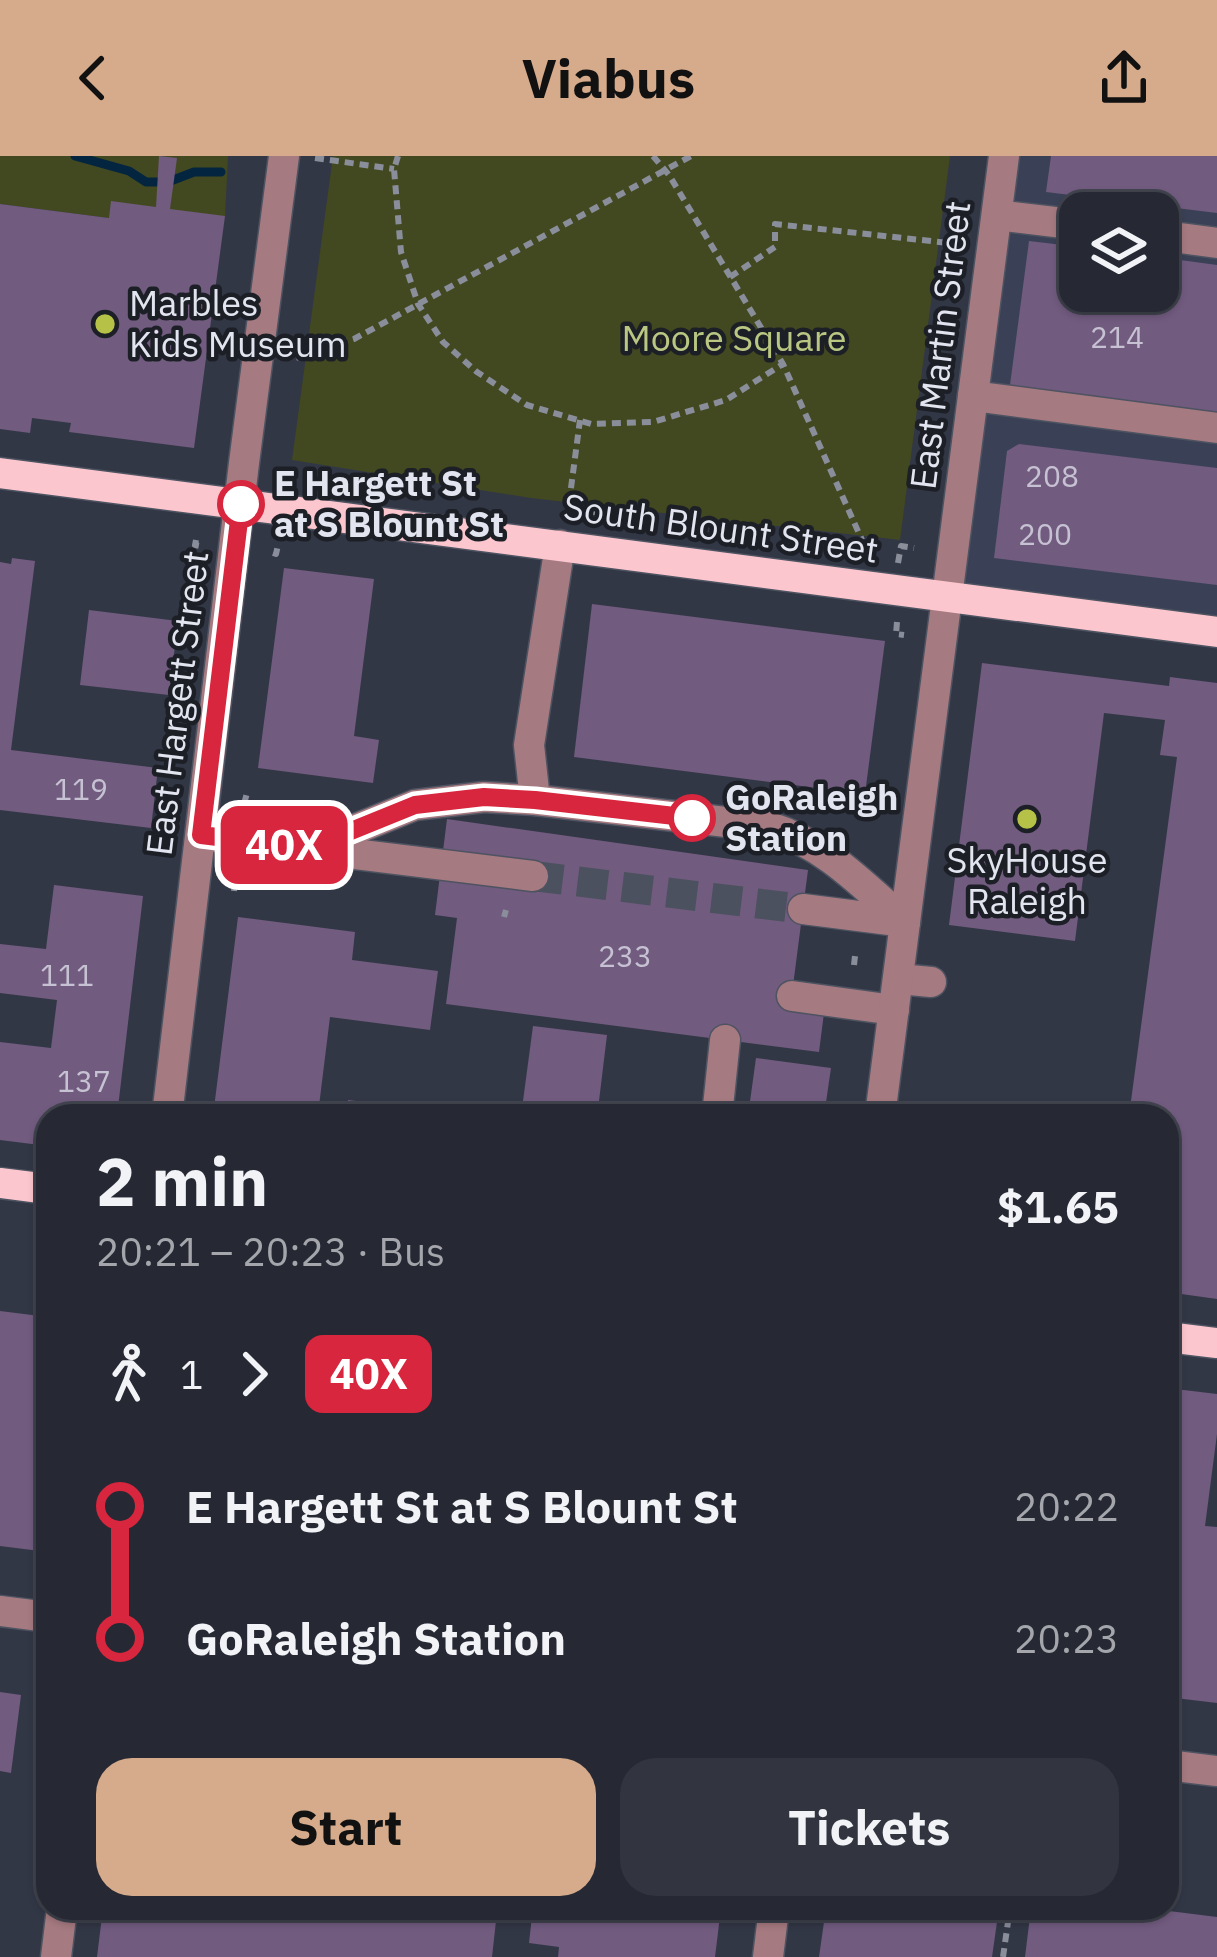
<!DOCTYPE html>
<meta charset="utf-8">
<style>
body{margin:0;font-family:"IBM Plex Sans",sans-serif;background:#323540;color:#f1f3f6;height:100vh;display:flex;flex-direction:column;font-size:45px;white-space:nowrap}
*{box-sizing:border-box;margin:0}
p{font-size:39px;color:#a4a6ac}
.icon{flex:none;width:66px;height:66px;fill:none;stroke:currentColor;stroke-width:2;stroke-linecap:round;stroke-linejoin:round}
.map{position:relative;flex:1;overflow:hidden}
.side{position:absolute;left:36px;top:948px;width:1143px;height:816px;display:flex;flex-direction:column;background:#262934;border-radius:36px;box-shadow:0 3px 9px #0004,0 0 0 3px #42454f}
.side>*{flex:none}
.badge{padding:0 24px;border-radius:18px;font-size:42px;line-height:78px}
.fabs{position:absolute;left:1059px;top:36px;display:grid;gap:24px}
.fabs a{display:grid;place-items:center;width:120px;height:120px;border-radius:24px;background:#262934;box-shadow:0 3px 9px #0004,0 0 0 3px #42454f;font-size:60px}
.map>.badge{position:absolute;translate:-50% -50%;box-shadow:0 0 0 6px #fff}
.legs{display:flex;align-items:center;gap:18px;height:132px;padding:0 60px;font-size:39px}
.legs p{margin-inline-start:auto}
.headline{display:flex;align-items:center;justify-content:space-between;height:204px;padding:0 60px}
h1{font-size:66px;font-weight:800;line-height:90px}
.action{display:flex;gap:24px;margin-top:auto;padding:24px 60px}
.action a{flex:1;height:138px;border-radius:36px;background:#d6ab8b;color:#111;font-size:48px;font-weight:800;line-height:138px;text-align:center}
.action a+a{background:#323540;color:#f1f3f6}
ul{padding:0 60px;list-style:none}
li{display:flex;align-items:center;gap:42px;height:132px;font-size:45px}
li i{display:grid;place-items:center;width:18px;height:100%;margin:0 15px;background:currentColor}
li i::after{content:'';width:30px;height:30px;margin:-15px;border:9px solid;border-radius:50%;background:#262934}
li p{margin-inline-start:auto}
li:first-child i{background:linear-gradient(#0000 50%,currentColor 0)}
li:last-child i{background:linear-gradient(currentColor 50%,#0000 0)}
header{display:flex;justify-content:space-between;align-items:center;height:156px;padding:0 60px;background:#d6ab8b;color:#111;font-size:54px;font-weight:800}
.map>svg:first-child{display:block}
.built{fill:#3a4156;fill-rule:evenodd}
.green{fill:#424921}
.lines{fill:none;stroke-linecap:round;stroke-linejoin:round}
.stream{stroke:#042540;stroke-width:9}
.building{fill:#715b7f}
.minor-tunnel{stroke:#4c515f;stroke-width:30;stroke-dasharray:30 15;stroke-linecap:butt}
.minor-casing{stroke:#4e5361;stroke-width:33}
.major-casing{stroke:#4e5361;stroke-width:33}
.path{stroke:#8a8e9b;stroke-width:6;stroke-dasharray:9 6;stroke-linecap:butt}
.minor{stroke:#a57a80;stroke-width:30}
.major{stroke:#fcc6ce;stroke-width:30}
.line-1-casing{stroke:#fff;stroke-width:27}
.line-1{stroke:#d7263d;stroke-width:18}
.poi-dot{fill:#b6c148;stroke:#1d1f26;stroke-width:4.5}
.stop-1-dot{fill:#fff;stroke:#d7263d;stroke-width:6}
.labels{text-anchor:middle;stroke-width:9;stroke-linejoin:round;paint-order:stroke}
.number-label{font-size:30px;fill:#c6c2d3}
.poi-label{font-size:36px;fill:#e2e5ef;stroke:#1d1f26;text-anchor:start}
.park-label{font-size:36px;fill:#bac782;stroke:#1d1f26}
.street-label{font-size:36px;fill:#e2e5ef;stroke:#1d1f26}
.stop-label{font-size:36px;font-weight:bold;fill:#e2e5ef;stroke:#1d1f26;text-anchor:start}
</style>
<header><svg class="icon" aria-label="back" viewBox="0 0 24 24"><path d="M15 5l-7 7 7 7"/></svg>Viabus<svg class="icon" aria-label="share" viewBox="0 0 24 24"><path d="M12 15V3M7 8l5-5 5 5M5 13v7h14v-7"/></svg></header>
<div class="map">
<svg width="1217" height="1801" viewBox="0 0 1217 1801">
<rect width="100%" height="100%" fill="#323746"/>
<path class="built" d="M 1005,0 L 1217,0 L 1217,476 L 947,442 ZM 1080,57 L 1158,57 L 1158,135 L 1080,135 Z"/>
<g class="green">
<polygon points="0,0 228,0 225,60 109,62 0,48"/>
<polygon points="333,0 950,0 900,384 531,342 292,304"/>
</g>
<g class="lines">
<polyline class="stream" points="75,0 129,15 146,26 168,26 194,16 221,16"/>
</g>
<g class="building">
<polygon points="159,0 177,2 170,53 225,60 194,292 69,276 71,267 32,262 30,277 0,273 0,48 109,62 111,45 156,51"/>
<polygon points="1051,0 1217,0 1217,57 1046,36"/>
<polygon points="1029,85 1080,91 1080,135 1158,135 1158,101 1217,109 1217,256 1010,229"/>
<polygon points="1019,288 1217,312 1217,429 994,402 1007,295"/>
<polygon points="12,402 35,405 11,594 158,612 151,672 0,654 0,406 11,408"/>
<polygon points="284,412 374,423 354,580 379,584 373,627 258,612"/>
<polygon points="592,448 885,485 865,638 574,601"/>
<polygon points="89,454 178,465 169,539 80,529"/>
<polygon points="982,507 1169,530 1170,521 1217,527 1217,1143 1167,1136 1167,960 1129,960 1177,601 1160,599 1165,564 1104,557 1075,785 949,769"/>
<polygon points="447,663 808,714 790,853 824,857 819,896 446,848 457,762 435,759"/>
<polygon points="54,729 143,740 117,960 48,960 48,990 0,984 0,886 51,892 57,844 0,837 0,788 46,793"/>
<polygon points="238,761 355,776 352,804 438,815 430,874 330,861 319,950 347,954 348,944 451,957 451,960 213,960"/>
<polygon points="533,870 607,879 599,945 626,948 624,960 521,960"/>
<polygon points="756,902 831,912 824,960 748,960"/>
<polygon points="0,1155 48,1161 48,1396 0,1390"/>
<polygon points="1167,1232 1217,1238 1217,1278 1205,1370 1217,1371 1217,1547 1167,1541"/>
<polygon points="0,1536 21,1539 11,1617 0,1615"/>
<polygon points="103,1752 721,1752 715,1801 558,1801 559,1791 529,1787 532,1760 497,1756 492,1801 97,1801"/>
<polygon points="826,1752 999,1752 992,1801 819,1801"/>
<polygon points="1031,1752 1145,1752 1217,1761 1217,1801 1025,1801"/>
</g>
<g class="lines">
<polyline class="minor-tunnel" points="533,720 803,753"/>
<defs>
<g id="minor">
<polyline points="997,59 1080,69"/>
<polyline points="1158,79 1217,87"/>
<polyline points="973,240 1217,272"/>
<polyline points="535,644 529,589 560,389"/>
<polyline points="201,679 533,720"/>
<path d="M 309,692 L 415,649 L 484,641 L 535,644 L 770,671 C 824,688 863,729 905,766"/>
<polyline points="803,753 905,766"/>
<polyline points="899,823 931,826"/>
<polyline points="792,840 894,854"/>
<polyline points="167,960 244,307 284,0"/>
<polyline points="717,960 725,884"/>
<polyline points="880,960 1004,0"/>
<polyline points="0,1455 48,1461"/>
<polyline points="1167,1609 1217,1615"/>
<polyline points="56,1801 62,1752"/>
<polyline points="768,1801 774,1752"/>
</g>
<g id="major">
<polyline points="0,317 1217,476"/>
<polyline points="0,1027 48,1033"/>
<polyline points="1167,1181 1217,1187"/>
</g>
</defs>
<use href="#minor" class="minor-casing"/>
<use href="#major" class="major-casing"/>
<g class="path">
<polyline points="398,0 394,13 401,96 418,148 443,186 477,216 527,249 591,268 653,266 726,244 783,208"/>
<polyline points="653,0 669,19 783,208 862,384"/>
<polyline points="315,2 394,13"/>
<polyline points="730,121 775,91 775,68 949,87"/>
<polyline points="296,202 354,183 691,0"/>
<polyline points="569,347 580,264"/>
<polyline points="593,350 594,364"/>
<polyline points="196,384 195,389 200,390"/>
<polyline points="273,397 276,398 278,389"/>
<polyline points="898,407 901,390 914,392"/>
<polyline points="897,466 896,478 904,479"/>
<polyline points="244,648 247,637"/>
<polyline points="234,735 235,726"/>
<polyline points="504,761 506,754"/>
<polyline points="854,809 855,800"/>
<polyline points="47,1494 42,1523 48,1524"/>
<polyline points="1003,1801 1010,1752"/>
</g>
<use href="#minor" class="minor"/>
<use href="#major" class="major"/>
</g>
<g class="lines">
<defs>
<polyline id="line-1" points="241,348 201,679 309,692 415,649 484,641 535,644 692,662"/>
</defs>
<use href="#line-1" class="line-1-casing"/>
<use href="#line-1" class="line-1"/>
</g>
<g class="poi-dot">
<circle cx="105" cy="168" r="12"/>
<circle cx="1027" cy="663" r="12"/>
</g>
<g class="stop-1-dot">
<circle cx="241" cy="348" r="21"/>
<circle cx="692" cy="662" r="21"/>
</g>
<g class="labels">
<g class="number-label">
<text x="1117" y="192">214</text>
<text x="1052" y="331">208</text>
<text x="1045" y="389">200</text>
<text x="81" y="644">119</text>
<text x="625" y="811">233</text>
<text x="67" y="830">111</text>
<text x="84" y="936">137</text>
</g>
<g class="poi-label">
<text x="129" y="160">Marbles<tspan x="129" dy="41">Kids Museum</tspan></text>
<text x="1027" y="717" text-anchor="middle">SkyHouse<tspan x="1027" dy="41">Raleigh</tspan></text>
</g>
<g class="park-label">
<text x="734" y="195">Moore Square</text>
</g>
<g class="street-label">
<text transform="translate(940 189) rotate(-83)" y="13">East Martin Street</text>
<text transform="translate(721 372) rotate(8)" y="13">South Blount Street</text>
<text transform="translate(177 547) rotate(-83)" y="13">East Hargett Street</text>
</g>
<g class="stop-label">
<text x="274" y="340">E Hargett St<tspan x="274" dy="41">at S Blount St</tspan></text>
<text x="725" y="654">GoRaleigh<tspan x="725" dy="41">Station</tspan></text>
</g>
</g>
</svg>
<div class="fabs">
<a><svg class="icon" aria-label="layers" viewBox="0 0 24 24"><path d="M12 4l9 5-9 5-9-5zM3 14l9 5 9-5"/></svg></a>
</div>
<b class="badge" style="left:284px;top:689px;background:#d7263d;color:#fff">40X</b>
<section class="side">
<div class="headline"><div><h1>2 min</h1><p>20:21 – 20:23 · Bus</p></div><b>$1.65</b></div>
<div class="legs"><svg class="icon" aria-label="walk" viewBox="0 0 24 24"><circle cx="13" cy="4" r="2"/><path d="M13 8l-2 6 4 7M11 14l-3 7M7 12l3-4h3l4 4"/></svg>1<svg class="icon" aria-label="forward" viewBox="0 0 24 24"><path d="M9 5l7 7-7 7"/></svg><b class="badge" style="background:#d7263d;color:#fff">40X</b></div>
<ul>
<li><i style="color:#d7263d"></i><b>E Hargett St at S Blount St</b><p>20:22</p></li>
<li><i style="color:#d7263d"></i><b>GoRaleigh Station</b><p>20:23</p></li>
</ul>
<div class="action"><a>Start</a><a>Tickets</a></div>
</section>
</div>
